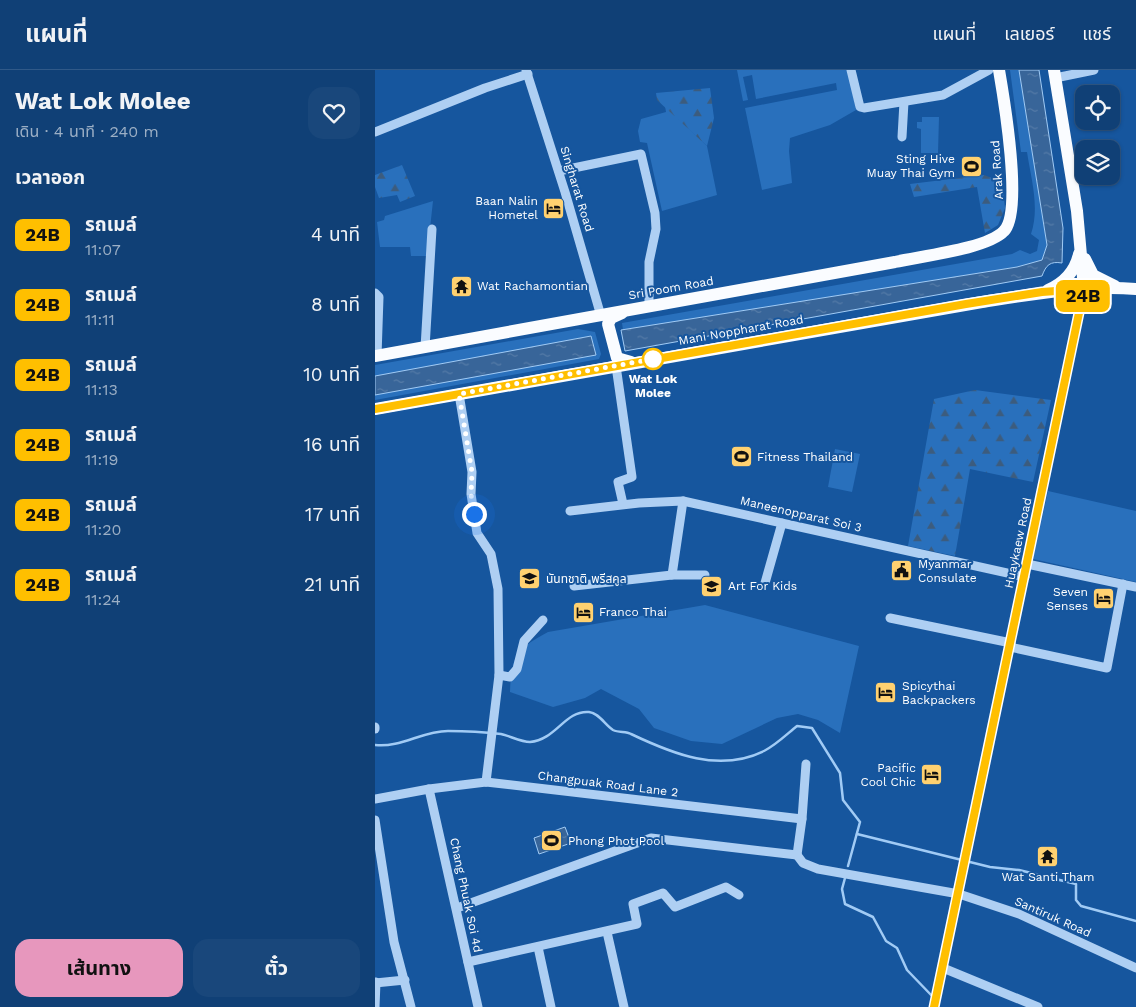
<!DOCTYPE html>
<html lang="th">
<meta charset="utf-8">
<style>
body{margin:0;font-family:"Work Sans","Noto Sans Thai",sans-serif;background:#19477b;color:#f1f3f6;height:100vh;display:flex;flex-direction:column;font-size:19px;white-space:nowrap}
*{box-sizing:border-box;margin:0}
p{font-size:16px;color:#9cafc5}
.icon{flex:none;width:28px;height:28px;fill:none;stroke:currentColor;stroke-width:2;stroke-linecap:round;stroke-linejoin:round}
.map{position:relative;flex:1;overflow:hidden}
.drawer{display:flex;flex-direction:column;background:#104076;width:375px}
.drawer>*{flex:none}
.badge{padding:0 10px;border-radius:8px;font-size:18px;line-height:32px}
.fabs{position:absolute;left:700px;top:15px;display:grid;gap:10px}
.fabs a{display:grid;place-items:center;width:45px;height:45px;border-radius:10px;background:#104076;box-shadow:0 1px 4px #0004,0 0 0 1px #305988;font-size:25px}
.you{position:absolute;width:25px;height:25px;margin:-12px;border:4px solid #fff;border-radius:50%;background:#1a73e8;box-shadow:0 0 0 8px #1a73e833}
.map>.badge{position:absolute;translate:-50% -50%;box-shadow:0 0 0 2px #fff}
h2{padding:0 15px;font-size:19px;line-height:45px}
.round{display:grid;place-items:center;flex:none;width:52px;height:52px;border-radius:15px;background:#19477b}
.overview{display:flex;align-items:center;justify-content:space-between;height:85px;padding:0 15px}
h1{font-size:24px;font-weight:700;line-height:38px}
.action{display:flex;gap:10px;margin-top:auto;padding:10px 15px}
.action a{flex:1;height:58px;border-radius:15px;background:#e797bd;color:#111;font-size:20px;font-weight:700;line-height:58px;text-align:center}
.action a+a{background:#19477b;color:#f1f3f6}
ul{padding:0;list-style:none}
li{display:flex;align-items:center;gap:15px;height:70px;padding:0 15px}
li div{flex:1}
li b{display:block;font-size:19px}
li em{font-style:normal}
li .badge{min-width:55px;font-weight:700;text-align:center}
header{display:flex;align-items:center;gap:30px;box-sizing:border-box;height:70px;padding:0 25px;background:#104076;border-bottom:1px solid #305988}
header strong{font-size:24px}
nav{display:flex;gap:28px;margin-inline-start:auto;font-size:18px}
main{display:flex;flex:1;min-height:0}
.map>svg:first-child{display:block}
.grass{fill:#2970bc}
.forest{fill:url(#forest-firs)}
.water{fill:url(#water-ripples);stroke:#a1cbf5}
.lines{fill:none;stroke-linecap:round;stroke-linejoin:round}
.stream{stroke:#a1cbf5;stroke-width:2.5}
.minor{stroke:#aecff3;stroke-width:9}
.major{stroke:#fafcff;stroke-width:12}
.line-casing{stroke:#fff;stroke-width:11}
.line{stroke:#ffbf00;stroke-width:8}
.walk{stroke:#fff;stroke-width:5;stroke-dasharray:0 9}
.stop-dot{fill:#fff;stroke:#ffbf00;stroke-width:2.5}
.labels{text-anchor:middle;stroke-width:4;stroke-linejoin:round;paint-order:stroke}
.poi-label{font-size:12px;fill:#fff;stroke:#16569e;text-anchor:start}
.street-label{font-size:12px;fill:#fff;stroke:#16569e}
.stop-label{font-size:12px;font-weight:bold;fill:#fff;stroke:#16569e}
</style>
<header>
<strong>แผนที่</strong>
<nav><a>แผนที่</a><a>เลเยอร์</a><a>แชร์</a></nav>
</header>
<main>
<section class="drawer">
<div class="overview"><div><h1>Wat Lok Molee</h1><p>เดิน · 4 นาที · 240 m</p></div><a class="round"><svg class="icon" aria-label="heart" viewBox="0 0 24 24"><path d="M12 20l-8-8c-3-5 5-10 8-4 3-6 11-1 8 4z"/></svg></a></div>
<h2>เวลาออก</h2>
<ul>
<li><span class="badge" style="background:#ffbf00;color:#111">24B</span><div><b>รถเมล์</b><p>11:07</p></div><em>4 นาที</em></li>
<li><span class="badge" style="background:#ffbf00;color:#111">24B</span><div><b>รถเมล์</b><p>11:11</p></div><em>8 นาที</em></li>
<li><span class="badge" style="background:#ffbf00;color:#111">24B</span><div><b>รถเมล์</b><p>11:13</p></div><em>10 นาที</em></li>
<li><span class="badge" style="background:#ffbf00;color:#111">24B</span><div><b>รถเมล์</b><p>11:19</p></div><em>16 นาที</em></li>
<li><span class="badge" style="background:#ffbf00;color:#111">24B</span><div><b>รถเมล์</b><p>11:20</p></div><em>17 นาที</em></li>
<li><span class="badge" style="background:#ffbf00;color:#111">24B</span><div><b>รถเมล์</b><p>11:24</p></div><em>21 นาที</em></li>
</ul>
<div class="action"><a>เส้นทาง</a><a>ตั๋ว</a></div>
</section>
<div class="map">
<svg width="761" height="937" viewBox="0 0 761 937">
<defs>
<pattern id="forest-firs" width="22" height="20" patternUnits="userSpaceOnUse" patternTransform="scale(1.25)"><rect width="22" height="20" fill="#2970bc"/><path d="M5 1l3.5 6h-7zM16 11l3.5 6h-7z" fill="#3c5c7e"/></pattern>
<pattern id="water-ripples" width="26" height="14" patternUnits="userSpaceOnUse" patternTransform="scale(1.25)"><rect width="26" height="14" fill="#386599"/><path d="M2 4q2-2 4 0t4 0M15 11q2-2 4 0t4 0" fill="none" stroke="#567ca8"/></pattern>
</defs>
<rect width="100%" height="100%" fill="#16569e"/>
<g class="grass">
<polygon points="362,0 473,0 481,40 455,55 415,68 414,81 417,113 387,120 370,38 462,20 461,13 381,29 377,5 368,7 373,30 368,31"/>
<path d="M 635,0 L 644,0 L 672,175 L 667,190 L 642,197 L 248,260 L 247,253 L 637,184 L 645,180 L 655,184 L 662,181 L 664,170 L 656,164 C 665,137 656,109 652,82 L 646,82 Z"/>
<polygon points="290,36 332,76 342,125 287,141 272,73 265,72 263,61 266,49 291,42"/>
<polygon points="547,47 564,47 563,83 546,83 546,59 542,58 542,52 547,52"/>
<polygon points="58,131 52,186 36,186 35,177 5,177 2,152 9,150 10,146"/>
<polygon points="203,259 220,262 226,284 224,289 0,330 0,295"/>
<polygon points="460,379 485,384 477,422 453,417"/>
<polygon points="673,421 761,441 761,512 658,489"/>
<path d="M 330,535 L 484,576 L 465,663 L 443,650 L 423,644 L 402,648 L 347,674 L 316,671 L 279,658 L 264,639 L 226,619 L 210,628 L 178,637 L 135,622 C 137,585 140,580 173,562 Z"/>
</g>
<g class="forest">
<polygon points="335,18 339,48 332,76 282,30 281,23"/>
<polygon points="27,95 40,126 25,132 22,125 4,128 0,117 0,105"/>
<polygon points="609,105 627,112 630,138 623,155 610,163 602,117 539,127 535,114"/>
<polygon points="600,320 676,330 658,412 595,399 580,486 533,476 559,329"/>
</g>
<g class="water">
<path d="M 644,0 L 664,0 L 688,158 L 687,193 C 675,191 671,195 667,206 L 250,281 L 246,260 L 642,197 L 667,190 L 672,175 Z"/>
<polygon points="216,266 221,285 0,325 0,306"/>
<polygon points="190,757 196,773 164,784 159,768"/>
</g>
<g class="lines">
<g class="stream">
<path d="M 0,675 C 26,678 47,661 73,661 C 90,661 109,662 126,664 C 135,666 146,672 155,672 C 181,670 190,640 214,642 C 224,643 230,655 238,660 C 244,663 251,661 256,664 C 298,684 344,703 389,681 C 401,675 412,664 422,656 L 437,658 L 465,703 L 468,730 L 485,752 L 473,796"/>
<polyline points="482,764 615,797 644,800 701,814 701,830 706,836 761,851"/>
<polyline points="470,808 467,819 470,834 498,847 511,871 522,878 532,900 559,928"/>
</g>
<g class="minor">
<polyline points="151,0 190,122 226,246"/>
<polyline points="476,0 485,37 489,38 568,25 614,0"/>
<polyline points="680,8 719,0"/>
<polyline points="0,62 110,18 153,4"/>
<polyline points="527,67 529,32"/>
<polyline points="184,101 266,84 280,143 281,159 274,192 274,236"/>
<polyline points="0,223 4,227 2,286"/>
<polyline points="50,278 57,159"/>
<polyline points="241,296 257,407 243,412 248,434"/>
<polyline points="84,324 97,402 96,424 102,463 116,484 123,519 124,605 111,712"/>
<polyline points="195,441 264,433 308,431 650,507"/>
<polyline points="652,494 761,517"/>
<polyline points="297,505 308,431"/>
<polyline points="390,513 407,453"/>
<polyline points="199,516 297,505 330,505"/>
<polyline points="515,548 636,573"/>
<polyline points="635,577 732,598 748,514"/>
<polyline points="124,605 135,607 142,599 149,571 168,550"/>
<polyline points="0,657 0,659"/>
<polyline points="54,719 103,937"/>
<polyline points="0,729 54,719 111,712 427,749 422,785"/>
<polyline points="427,749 431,694"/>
<polyline points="0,750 19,872 36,937"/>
<polyline points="422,785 428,793 443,799 584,824 644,844 761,898"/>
<polyline points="82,838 276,768 422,785"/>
<polyline points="232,862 249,937"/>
<polyline points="163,877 176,937"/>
<polyline points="93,892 262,854 258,834 288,823 300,837 351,817 364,825"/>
<polyline points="568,898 663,937"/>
<polyline points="0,913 30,910"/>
<polyline points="0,937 1,912"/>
<polyline points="559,937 709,219"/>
</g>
<g class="major">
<polyline points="679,0 702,141 709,219"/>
<polyline points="710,189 718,205 740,216"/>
<path d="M 673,220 C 689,213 700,202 704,184"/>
<polyline points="247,243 236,248 233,254 242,288 256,292"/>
<path d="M 0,286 L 520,192 C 546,186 612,179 629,161 C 648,142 629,29 624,0"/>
<path d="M 0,339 L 607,232 C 658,224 709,215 761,219"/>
</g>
</g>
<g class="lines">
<defs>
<polyline id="line" points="0,339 591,234 667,222 709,219 559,937"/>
</defs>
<use href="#line" class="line-casing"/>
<use href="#line" class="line"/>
<polyline class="walk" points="99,444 96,424 97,402 84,324 278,289"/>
</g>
<defs>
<symbol id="stadium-square" viewBox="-11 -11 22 22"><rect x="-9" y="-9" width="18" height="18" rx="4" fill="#ffd170" stroke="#16569e"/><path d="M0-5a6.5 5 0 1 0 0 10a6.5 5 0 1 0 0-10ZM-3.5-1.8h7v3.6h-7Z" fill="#111"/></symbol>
<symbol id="hotel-square" viewBox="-11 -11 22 22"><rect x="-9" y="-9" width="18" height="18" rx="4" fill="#ffd170" stroke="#16569e"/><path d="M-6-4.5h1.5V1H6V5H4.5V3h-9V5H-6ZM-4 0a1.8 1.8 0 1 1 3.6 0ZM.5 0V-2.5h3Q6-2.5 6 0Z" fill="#111"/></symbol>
<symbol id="temple-square" viewBox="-11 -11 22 22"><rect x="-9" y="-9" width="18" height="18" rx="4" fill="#ffd170" stroke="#16569e"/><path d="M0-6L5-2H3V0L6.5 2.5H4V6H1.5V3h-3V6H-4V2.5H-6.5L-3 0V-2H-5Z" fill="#111"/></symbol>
<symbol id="civic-square" viewBox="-11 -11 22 22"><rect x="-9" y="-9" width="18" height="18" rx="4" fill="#ffd170" stroke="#16569e"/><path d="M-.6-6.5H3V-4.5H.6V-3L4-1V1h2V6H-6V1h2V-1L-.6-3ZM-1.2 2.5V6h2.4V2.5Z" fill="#111"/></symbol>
<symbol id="school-square" viewBox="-11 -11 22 22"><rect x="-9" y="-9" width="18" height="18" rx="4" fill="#ffd170" stroke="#16569e"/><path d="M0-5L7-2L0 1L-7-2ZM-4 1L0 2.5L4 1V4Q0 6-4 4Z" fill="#111"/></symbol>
</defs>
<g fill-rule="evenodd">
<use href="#stadium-square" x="584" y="84" width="25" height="25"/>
<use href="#hotel-square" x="166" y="126" width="25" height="25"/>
<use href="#temple-square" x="74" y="204" width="25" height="25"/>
<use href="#stadium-square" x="354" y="374" width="25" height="25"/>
<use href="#civic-square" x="514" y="488" width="25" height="25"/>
<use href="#school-square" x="142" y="496" width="25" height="25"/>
<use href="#school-square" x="324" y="504" width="25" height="25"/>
<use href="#hotel-square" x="716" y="516" width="25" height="25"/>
<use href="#hotel-square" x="196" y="530" width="25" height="25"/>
<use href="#hotel-square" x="498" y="610" width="25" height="25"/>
<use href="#hotel-square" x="544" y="692" width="25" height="25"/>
<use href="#stadium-square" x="164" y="758" width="25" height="25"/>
<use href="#temple-square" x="660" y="774" width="25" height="25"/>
</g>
<circle class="stop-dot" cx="278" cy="289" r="10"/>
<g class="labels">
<g class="poi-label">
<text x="580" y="93" text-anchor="end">Sting Hive<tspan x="580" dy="14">Muay Thai Gym</tspan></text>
<text x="163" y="135" text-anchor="end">Baan Nalin<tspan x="163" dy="14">Hometel</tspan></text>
<text x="102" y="220">Wat Rachamontian</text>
<text x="382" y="391">Fitness Thailand</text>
<text x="543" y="498">Myanmar<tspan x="543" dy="14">Consulate</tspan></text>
<text x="171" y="513">นันทชาติ พรีสคูล</text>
<text x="353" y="520">Art For Kids</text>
<text x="713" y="526" text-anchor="end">Seven<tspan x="713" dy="14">Senses</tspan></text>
<text x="224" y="546">Franco Thai</text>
<text x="527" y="620">Spicythai<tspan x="527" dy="14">Backpackers</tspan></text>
<text x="541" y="702" text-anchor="end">Pacific<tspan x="541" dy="14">Cool Chic</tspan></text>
<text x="193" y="775">Phong Phot Pool</text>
<text x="673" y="811" text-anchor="middle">Wat Santi Tham</text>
</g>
<g class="street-label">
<text transform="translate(622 100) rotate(-94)" y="4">Arak Road</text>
<text transform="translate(202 119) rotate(73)" y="4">Singharat Road</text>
<text transform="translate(296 218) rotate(-10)" y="4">Sri Poom Road</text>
<text transform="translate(366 260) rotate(-10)" y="4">Mani Noppharat Road</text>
<text transform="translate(426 444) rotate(13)" y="4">Maneenopparat Soi 3</text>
<text transform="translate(643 473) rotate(-78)" y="4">Huaykaew Road</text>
<text transform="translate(233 714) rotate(7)" y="4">Changpuak Road Lane 2</text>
<text transform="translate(91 825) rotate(78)" y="4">Chang Phuak Soi 4d</text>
<text transform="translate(678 847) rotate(24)" y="4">Santiruk Road</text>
</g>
<g class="stop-label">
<text x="278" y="313">Wat Lok<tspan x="278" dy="14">Molee</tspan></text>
</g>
</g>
</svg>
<div class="fabs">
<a><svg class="icon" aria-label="locate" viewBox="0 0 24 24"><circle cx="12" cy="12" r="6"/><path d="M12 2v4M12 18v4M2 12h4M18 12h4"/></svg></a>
<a><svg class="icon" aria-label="layers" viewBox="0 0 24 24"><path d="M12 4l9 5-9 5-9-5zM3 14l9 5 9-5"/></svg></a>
</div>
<div class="you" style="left:99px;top:444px"></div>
<b class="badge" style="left:708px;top:226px;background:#ffbf00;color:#111">24B</b>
</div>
</main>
